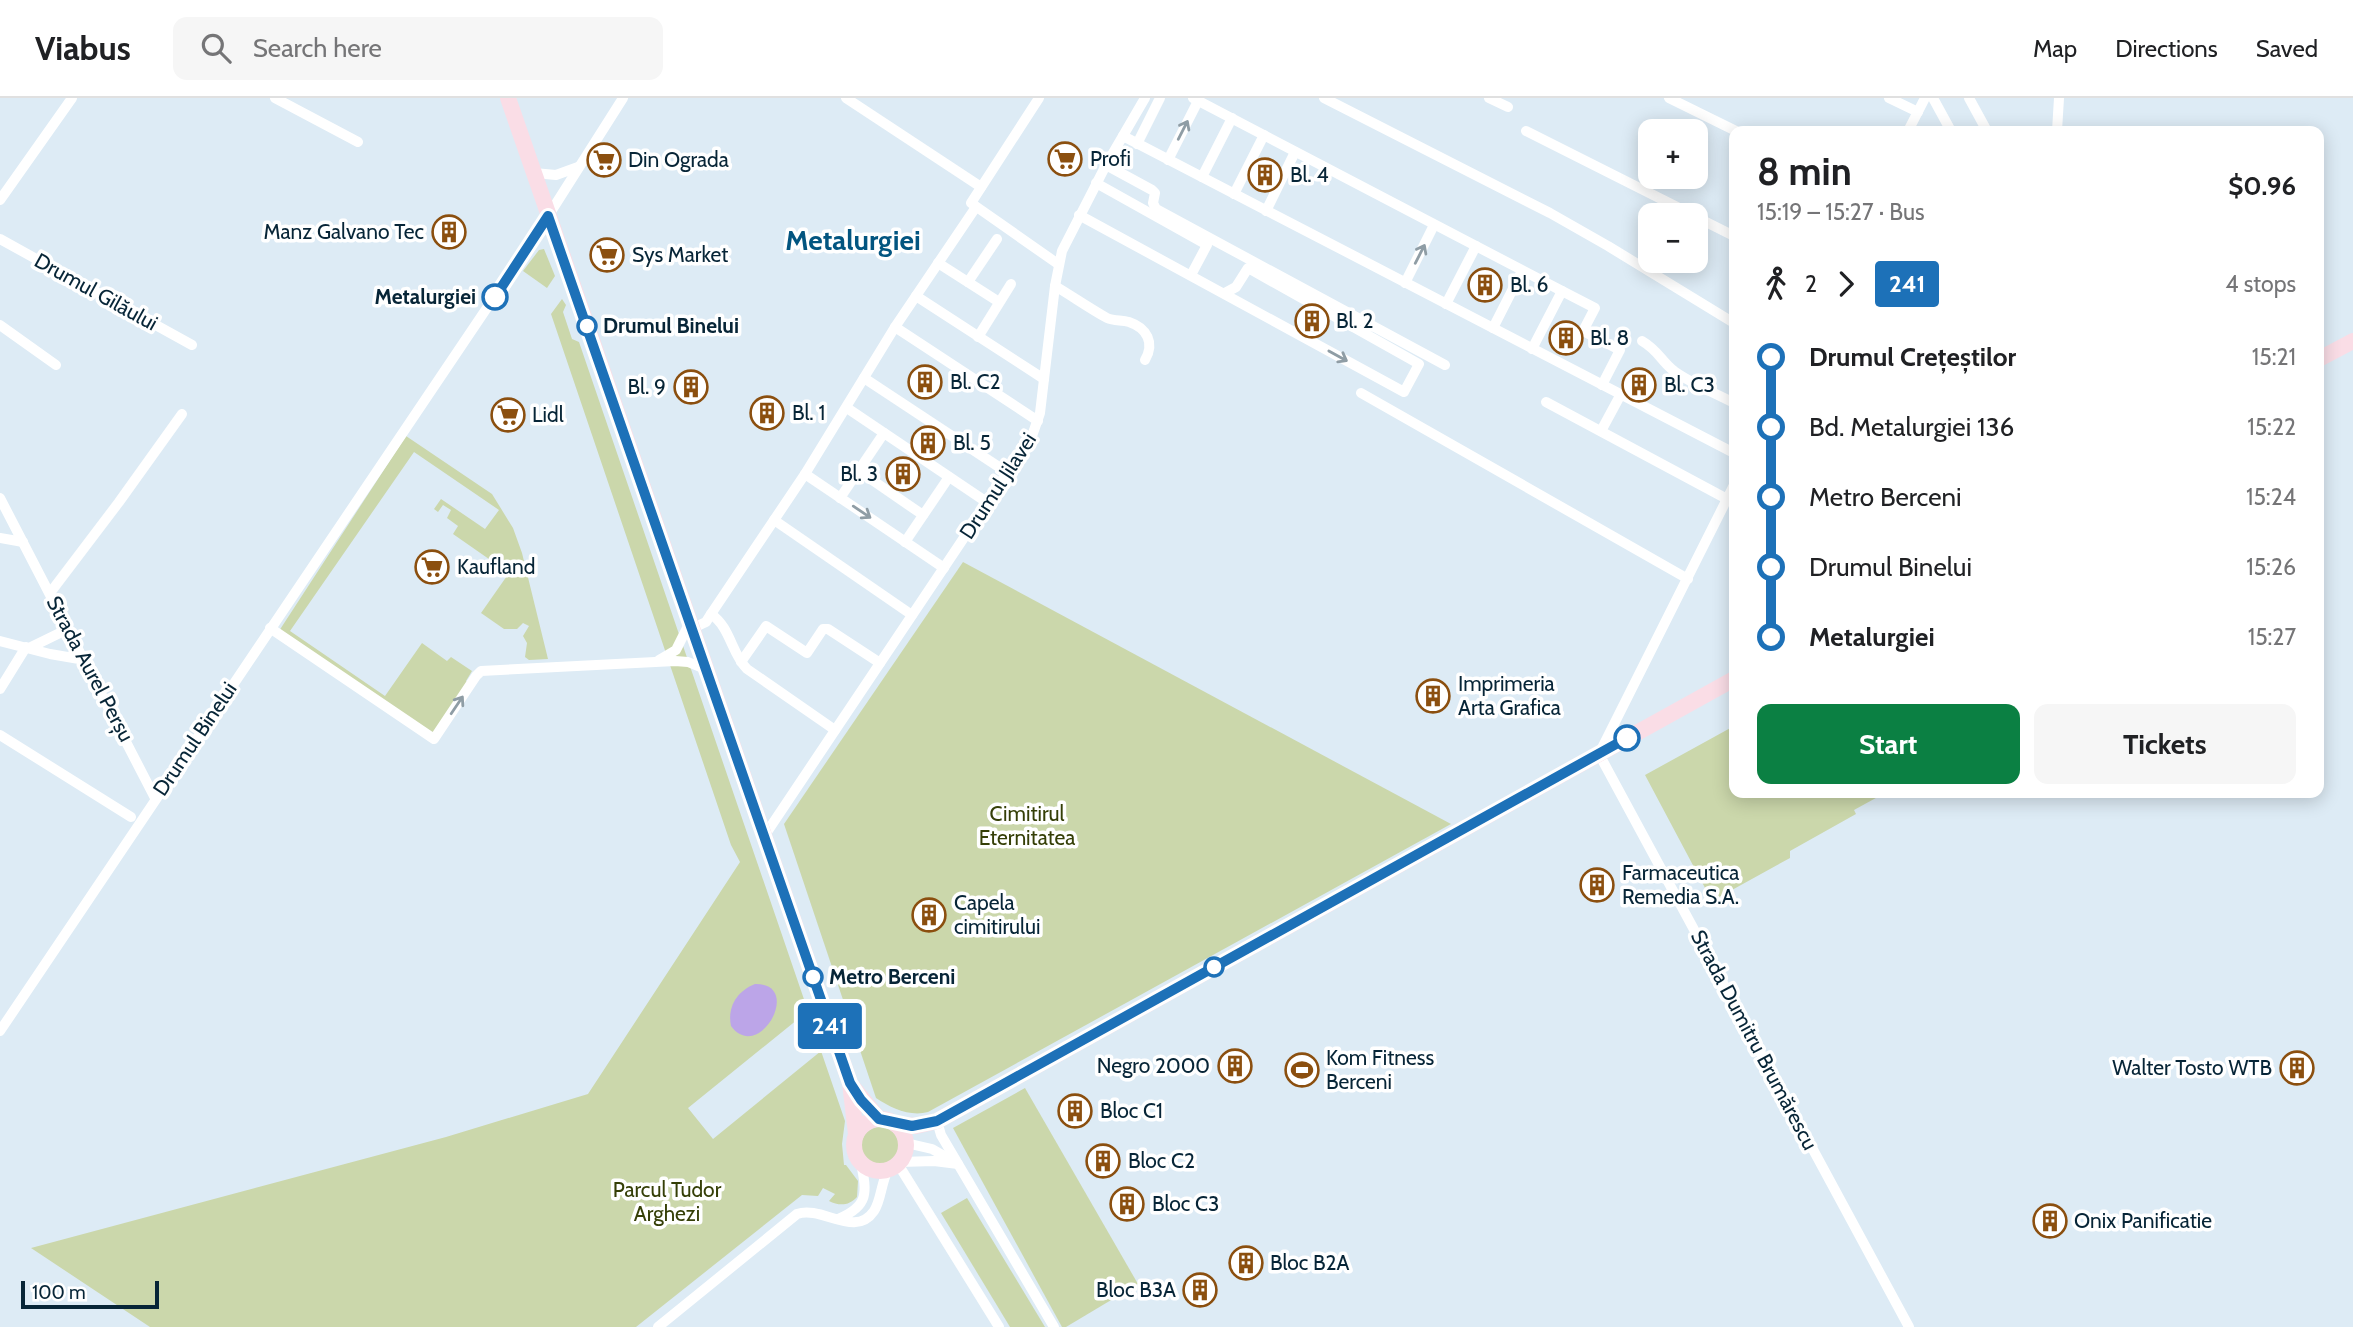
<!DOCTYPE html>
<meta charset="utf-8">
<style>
body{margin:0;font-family:Cabin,sans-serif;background:#f6f6f6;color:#202124;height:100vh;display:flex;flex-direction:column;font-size:26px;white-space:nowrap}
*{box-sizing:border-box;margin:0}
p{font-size:23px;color:#757577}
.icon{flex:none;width:38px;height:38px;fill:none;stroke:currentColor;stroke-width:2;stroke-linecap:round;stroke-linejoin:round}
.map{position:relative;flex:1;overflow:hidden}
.panel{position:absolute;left:1729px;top:28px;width:595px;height:672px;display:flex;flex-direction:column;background:#fff;border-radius:14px;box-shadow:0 4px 18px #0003}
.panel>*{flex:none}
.badge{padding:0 14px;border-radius:5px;font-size:24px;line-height:46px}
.tools{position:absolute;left:1638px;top:21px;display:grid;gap:14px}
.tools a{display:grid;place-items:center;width:70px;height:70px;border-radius:14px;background:#fff;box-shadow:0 4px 18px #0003;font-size:35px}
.scale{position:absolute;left:21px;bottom:18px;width:138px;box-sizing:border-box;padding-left:7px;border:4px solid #072537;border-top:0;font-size:19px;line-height:24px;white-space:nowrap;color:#072537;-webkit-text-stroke:5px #fff;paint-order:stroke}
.map>.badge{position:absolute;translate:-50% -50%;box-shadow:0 0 0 4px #fff}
.legs{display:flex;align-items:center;gap:10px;height:77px;padding:0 28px;font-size:23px}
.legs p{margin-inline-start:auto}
.head{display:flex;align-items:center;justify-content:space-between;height:119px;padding:0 28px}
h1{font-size:38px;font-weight:800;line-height:52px}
.primary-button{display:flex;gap:14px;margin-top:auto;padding:14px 28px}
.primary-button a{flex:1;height:80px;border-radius:14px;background:#0b8043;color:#fff;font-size:28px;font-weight:800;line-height:80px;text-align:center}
.primary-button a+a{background:#f6f6f6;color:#202124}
ul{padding:0 28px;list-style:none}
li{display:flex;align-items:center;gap:24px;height:70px;font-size:26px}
li i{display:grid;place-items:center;width:10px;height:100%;margin:0 9px;background:currentColor}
li i::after{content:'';width:18px;height:18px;margin:-9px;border:5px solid;border-radius:50%;background:#fff}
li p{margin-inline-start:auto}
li:first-child i{background:linear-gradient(#0000 50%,currentColor 0)}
li:last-child i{background:linear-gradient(currentColor 50%,#0000 0)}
header{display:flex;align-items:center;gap:42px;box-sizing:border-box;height:98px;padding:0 35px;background:#fff;border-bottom:2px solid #e0e0e0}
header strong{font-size:33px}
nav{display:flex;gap:38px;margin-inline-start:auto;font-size:24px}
.search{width:490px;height:63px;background:#f6f6f6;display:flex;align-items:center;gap:18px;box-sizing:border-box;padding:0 24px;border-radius:14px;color:#757577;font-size:26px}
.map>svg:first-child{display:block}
.green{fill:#cbd7ab}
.water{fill:#bca5e8}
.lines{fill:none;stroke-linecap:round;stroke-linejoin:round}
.minor{stroke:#fff;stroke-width:10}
.secondary{stroke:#fadde6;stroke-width:16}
.oneway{stroke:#8f9da5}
.line-1-casing{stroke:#fff;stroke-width:16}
.line-1{stroke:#1d71b8;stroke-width:10}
.stop-1-dot{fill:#fff;stroke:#1d71b8;stroke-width:3.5}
.labels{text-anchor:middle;stroke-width:7;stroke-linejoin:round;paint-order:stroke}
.poi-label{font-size:21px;fill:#072537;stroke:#fff;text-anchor:start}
.street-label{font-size:21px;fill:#072537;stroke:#fff}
.stop-label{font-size:21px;font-weight:bold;fill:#072537;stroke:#fff;text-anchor:start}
.park-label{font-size:21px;fill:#353f07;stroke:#fff}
.district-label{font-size:28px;font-weight:bold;fill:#025580;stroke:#fff}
</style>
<header>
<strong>Viabus</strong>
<div class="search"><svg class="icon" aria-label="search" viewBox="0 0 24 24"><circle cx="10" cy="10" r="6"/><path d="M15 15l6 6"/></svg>Search here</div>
<nav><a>Map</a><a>Directions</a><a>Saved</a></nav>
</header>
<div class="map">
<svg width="2353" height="1229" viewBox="0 0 2353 1229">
<rect width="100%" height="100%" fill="#ddebf5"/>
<g class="green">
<polygon points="544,151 555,178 547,190 523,173 539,152"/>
<path d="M 562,201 L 566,207 L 563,214 L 572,241 L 579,244 L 808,913 L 688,1010 L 713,1041 L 821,953 L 845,1023 L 842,1046 L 844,1067 L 846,1067 L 858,1083 L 857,1099 C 849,1108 839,1108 829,1103 L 835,1096 L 823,1090 L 818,1098 L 802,1097 L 636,1229 L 150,1229 L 31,1150 L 446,1039 L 588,996 L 740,764 L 731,747 L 551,216 Z"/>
<polygon points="406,338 492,396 513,430 522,455 548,561 529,562 525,559 527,545 523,538 529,528 523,525 517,531 504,531 481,515 509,475 453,436 458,428 447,420 451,412 443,407 438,414 434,411 441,401 485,431 499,412 414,354 290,533 385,598 422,545 447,563 451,559 472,573 466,583 469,585 433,637 279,533"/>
<path d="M 963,464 L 1451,726 L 928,1014 C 910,1019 891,1010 876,1000 L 784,726 Z"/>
<polygon points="1734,628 1734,695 1885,695 1854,712 1856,716 1790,753 1790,760 1712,803 1645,677"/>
<polygon points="1025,990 1138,1186 1066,1229 1062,1229 953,1030"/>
<circle cx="880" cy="1048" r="19"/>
<polygon points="967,1100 1045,1229 1010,1229 941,1115"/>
</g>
<path class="water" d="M 755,886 C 804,885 759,966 731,928 C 727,909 737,893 755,886 Z"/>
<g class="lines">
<g class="minor">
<polyline points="275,0 358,44"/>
<polyline points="846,0 981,89"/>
<polyline points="1039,0 971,105 1058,166"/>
<polyline points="1193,0 1562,193 1532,251"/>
<polyline points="1324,0 1550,115 1608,148 1734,225"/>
<polyline points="1489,0 1508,9"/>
<polyline points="1669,0 1736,33"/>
<polyline points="1889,0 1918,14"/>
<polyline points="1933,0 1951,33"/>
<polyline points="1969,0 1987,33"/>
<polyline points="1526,33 1693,117"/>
<polyline points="1908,33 1925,0"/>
<polyline points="2057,33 2059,0"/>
<polyline points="1123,38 1734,355"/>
<polyline points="1137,46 1160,0"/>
<polyline points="1168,62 1198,3"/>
<polyline points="1106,67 1152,92 1155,95 1153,105 1156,111 1445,267"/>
<polyline points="534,75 556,77 578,69"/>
<polyline points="1202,79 1232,20"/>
<polyline points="1096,85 1207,147 1191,177"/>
<polyline points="1234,96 1264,37"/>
<polyline points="0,102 72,0"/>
<polyline points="976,109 895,229 1038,323"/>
<polyline points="1266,113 1295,54"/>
<polyline points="1079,117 1404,294 1419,266 1248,170 1236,189 1225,195"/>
<polyline points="1696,119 1734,138"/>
<polyline points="0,141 192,247"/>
<polyline points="938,165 999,204"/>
<polyline points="968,184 997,141"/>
<polyline points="1405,185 1434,127"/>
<path d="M 1055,188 C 1072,198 1089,210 1107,220 C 1114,223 1121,222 1129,224 C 1147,230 1155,245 1145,262"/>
<polyline points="1562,193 1595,210 1583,233 1620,252 1602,287"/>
<polyline points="916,198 1044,281"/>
<polyline points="1446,206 1476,148"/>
<polyline points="0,227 56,267"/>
<polyline points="1493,230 1522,173"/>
<polyline points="978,239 1011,186"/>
<path d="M 1642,243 C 1659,253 1660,262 1674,273 C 1692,286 1715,295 1734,305"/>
<polyline points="864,280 1008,375"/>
<polyline points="1361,295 1688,481"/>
<polyline points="1546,304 1727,401"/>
<polyline points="847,310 988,405"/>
<polyline points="1601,333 1621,296"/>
<polyline points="859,373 923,417"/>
<polyline points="805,376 944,470"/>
<polyline points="1734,387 1599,656 1909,1229"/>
<polyline points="0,400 155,700"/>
<polyline points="840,400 884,335"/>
<polyline points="774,422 912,517"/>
<polyline points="0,440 23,444"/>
<polyline points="905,444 949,379"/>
<polyline points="50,495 119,404 182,316"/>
<path d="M 711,516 C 731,530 731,555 747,571 L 835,632"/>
<polyline points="270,530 434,641 476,578 481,573 675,563 688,564 705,571"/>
<polyline points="691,531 706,524 711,516 805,376 895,229"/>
<polyline points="0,543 50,556 85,562"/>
<polyline points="29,550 68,531"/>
<polyline points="659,562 676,552 689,526"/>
<polyline points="741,564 766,528 807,555 823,531 828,531 880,565"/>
<polyline points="0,591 26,549"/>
<polyline points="0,637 131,719"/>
<polyline points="763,740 1032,338 1040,315 1055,188 1062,153 1106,67 1145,0"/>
<polyline points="0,933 538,134 623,0"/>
<polyline points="937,1023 941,1037 1054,1229"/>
<polyline points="906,1045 932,1051 953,1063"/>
<polyline points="900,1064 934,1063 958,1066"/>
<polyline points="898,1066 999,1229"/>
<path d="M 838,1121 C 869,1108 867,1095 861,1065"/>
<path d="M 658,1229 L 797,1116 C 822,1107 855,1141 874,1113 C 881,1103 881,1085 888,1072"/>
</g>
<g class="secondary">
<polyline points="508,0 850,985 856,1036"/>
<polyline points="2319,261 2353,243"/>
<polyline points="852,988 879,1021"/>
<circle cx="880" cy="1047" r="26"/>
<polyline points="895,1026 916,1028 937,1023 1734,581"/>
</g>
</g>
<defs><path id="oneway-shaft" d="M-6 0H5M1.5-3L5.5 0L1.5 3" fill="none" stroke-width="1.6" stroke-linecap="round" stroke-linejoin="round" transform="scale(1.75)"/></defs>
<g class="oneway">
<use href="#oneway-shaft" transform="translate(1183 32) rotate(-63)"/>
<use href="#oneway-shaft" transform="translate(1420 156) rotate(-63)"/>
<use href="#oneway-shaft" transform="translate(1338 258) rotate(29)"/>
<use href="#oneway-shaft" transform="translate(862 414) rotate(34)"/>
<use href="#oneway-shaft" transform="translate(457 607) rotate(-56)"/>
</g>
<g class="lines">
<defs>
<polyline id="line-1" points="495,199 548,118 850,985 861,1002 879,1021 912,1028 937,1023 1627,640"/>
</defs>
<use href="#line-1" class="line-1-casing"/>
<use href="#line-1" class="line-1"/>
</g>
<defs>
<symbol id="supermarket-ring" viewBox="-11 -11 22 22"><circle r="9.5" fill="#fff" stroke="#8b4f0f" stroke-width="1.5"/><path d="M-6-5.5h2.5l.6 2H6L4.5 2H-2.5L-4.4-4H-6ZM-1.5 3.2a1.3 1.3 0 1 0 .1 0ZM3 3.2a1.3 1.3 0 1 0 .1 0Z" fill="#8b4f0f"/></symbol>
<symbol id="building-ring" viewBox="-11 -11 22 22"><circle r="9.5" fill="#fff" stroke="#8b4f0f" stroke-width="1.5"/><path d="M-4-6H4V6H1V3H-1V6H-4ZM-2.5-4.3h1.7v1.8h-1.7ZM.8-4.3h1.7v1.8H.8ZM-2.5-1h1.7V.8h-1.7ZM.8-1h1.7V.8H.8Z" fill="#8b4f0f"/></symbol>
<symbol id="stadium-ring" viewBox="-11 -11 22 22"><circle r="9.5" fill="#fff" stroke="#8b4f0f" stroke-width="1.5"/><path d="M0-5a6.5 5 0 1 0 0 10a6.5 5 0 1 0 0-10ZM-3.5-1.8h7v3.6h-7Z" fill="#8b4f0f"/></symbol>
</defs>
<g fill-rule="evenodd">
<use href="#supermarket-ring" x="1046" y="42" width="38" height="38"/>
<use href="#supermarket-ring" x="585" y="43" width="38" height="38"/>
<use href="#building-ring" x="1246" y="58" width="38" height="38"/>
<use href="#building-ring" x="430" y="115" width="38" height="38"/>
<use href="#supermarket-ring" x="588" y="138" width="38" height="38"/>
<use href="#building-ring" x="1466" y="168" width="38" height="38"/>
<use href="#building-ring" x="1293" y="204" width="38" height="38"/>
<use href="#building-ring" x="1547" y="221" width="38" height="38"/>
<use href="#building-ring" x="906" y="265" width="38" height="38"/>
<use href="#building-ring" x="1620" y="268" width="38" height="38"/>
<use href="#building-ring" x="672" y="270" width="38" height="38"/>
<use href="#building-ring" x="748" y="296" width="38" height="38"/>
<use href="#supermarket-ring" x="489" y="298" width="38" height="38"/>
<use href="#building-ring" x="909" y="326" width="38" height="38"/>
<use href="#building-ring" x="884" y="357" width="38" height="38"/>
<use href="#supermarket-ring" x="413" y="450" width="38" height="38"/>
<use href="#building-ring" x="1414" y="579" width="38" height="38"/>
<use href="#building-ring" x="1578" y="768" width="38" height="38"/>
<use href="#building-ring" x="910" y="798" width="38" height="38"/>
<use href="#building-ring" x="1216" y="949" width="38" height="38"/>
<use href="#building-ring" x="2278" y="951" width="38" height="38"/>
<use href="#stadium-ring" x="1283" y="953" width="38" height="38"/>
<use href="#building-ring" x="1056" y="994" width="38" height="38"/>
<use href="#building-ring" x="1084" y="1044" width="38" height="38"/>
<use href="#building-ring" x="1108" y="1087" width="38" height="38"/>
<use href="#building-ring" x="2031" y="1104" width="38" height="38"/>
<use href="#building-ring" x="1227" y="1146" width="38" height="38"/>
<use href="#building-ring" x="1181" y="1173" width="38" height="38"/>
</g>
<g class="stop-1-dot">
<circle cx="495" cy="199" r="12"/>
<circle cx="587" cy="228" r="9"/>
<circle cx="1627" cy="640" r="12"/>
<circle cx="1214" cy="869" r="9"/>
<circle cx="813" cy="879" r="9"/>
</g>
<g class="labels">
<g class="poi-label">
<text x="1090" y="68">Profi</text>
<text x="628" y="69">Din Ograda</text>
<text x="1290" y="84">Bl. 4</text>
<text x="424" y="141" text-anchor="end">Manz Galvano Tec</text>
<text x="632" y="164">Sys Market</text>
<text x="1510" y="194">Bl. 6</text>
<text x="1336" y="230">Bl. 2</text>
<text x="1590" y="247">Bl. 8</text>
<text x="950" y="291">Bl. C2</text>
<text x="1664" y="294">Bl. C3</text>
<text x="666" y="296" text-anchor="end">Bl. 9</text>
<text x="792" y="322">Bl. 1</text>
<text x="532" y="324">Lidl</text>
<text x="953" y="352">Bl. 5</text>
<text x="878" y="383" text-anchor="end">Bl. 3</text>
<text x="457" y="476">Kaufland</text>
<text x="1458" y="593">Imprimeria<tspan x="1458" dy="24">Arta Grafica</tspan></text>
<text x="1622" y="782">Farmaceutica<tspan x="1622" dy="24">Remedia S.A.</tspan></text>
<text x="954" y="812">Capela<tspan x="954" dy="24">cimitirului</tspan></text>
<text x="1326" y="967">Kom Fitness<tspan x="1326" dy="24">Berceni</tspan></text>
<text x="1210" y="975" text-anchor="end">Negro 2000</text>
<text x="2272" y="977" text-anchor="end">Walter Tosto WTB</text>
<text x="1100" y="1020">Bloc C1</text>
<text x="1128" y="1070">Bloc C2</text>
<text x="1152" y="1113">Bloc C3</text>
<text x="2074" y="1130">Onix Panificatie</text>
<text x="1270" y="1172">Bloc B2A</text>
<text x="1176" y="1199" text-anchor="end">Bloc B3A</text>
</g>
<g class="street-label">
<text transform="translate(96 194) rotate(29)" y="7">Drumul Gilăului</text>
<text transform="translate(998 388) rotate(-57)" y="7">Drumul Jilavei</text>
<text transform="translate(90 571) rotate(62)" y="7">Strada Aurel Perșu</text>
<text transform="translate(195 641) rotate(-56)" y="7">Drumul Binelui</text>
<text transform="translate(1754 942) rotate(62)" y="7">Strada Dumitru Brumărescu</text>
</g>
<g class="stop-label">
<text x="476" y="206" text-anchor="end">Metalurgiei</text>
<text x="603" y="235">Drumul Binelui</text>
<text x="829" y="886">Metro Berceni</text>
</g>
<g class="park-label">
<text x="1027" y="723">Cimitirul<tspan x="1027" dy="24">Eternitatea</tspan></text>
<text x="667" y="1099">Parcul Tudor<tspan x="667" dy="24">Arghezi</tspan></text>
</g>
<g class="district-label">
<text x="853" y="152">Metalurgiei</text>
</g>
</g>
</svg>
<div class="tools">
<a>+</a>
<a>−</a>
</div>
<div class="scale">100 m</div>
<b class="badge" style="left:830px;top:928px;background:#1d71b8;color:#fff">241</b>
<section class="panel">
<div class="head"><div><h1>8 min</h1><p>15:19 – 15:27 · Bus</p></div><b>$0.96</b></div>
<div class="legs"><svg class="icon" aria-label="walk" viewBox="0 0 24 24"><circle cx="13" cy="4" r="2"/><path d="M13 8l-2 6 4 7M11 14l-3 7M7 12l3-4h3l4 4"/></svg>2<svg class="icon" aria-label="forward" viewBox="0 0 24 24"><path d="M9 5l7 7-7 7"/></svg><b class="badge" style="background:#1d71b8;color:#fff">241</b><p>4 stops</p></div>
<ul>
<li><i style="color:#1d71b8"></i><b>Drumul Crețeștilor</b><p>15:21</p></li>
<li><i style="color:#1d71b8"></i><span>Bd. Metalurgiei 136</span><p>15:22</p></li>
<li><i style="color:#1d71b8"></i><span>Metro Berceni</span><p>15:24</p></li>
<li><i style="color:#1d71b8"></i><span>Drumul Binelui</span><p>15:26</p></li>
<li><i style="color:#1d71b8"></i><b>Metalurgiei</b><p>15:27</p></li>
</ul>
<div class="primary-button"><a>Start</a><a>Tickets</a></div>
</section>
</div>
